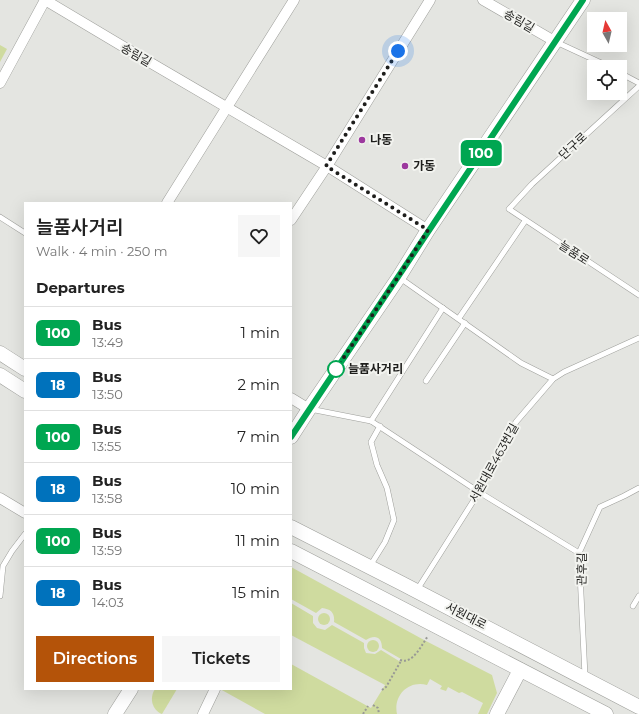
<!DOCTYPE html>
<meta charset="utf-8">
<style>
body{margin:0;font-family:Montserrat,"Noto Sans KR",sans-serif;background:#f6f6f6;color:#222;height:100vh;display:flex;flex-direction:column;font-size:15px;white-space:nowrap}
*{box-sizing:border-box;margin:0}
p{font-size:13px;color:#767676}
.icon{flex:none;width:22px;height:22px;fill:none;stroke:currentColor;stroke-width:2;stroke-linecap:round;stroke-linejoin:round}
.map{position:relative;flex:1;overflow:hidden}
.sheet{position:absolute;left:24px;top:202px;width:268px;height:488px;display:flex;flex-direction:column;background:#fff;border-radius:0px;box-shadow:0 4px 16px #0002}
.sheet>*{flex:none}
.badge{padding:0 8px;border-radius:6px;font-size:14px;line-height:26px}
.needle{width:26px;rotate:352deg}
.fabs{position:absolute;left:587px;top:12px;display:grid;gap:8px}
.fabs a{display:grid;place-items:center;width:40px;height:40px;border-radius:0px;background:#fff;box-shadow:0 4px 16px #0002;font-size:20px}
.you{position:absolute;width:20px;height:20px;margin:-10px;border:3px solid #fff;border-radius:50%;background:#1a73e8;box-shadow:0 0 0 6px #1a73e833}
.map>.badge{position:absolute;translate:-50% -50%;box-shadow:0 0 0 2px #fff}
h2{padding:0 12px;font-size:15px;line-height:36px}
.round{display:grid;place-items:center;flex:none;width:42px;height:42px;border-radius:0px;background:#f6f6f6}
.summary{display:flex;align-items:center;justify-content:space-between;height:68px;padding:0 12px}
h1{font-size:19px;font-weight:600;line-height:30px}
.primary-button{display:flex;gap:8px;margin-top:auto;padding:8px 12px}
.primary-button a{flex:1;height:46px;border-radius:0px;background:#b45309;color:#fff;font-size:16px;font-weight:600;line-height:46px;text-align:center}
.primary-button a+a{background:#f6f6f6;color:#222}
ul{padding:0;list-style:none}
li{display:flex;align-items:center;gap:12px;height:52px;padding:0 12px;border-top:1px solid #e0e0e0}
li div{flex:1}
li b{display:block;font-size:15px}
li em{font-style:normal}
li .badge{min-width:44px;font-weight:700;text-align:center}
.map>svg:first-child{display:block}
.green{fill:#cfdb9f}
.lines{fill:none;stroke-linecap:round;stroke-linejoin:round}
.lane-casing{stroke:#9e9f9b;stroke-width:6}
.street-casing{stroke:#9e9f9b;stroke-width:11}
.secondary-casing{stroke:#9e9f9b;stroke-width:15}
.path{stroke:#989995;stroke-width:2;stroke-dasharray:2 2;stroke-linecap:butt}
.lane{stroke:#fff;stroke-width:5}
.street{stroke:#fff;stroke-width:10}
.secondary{stroke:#fff;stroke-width:14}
.line-casing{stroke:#fff;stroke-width:9}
.line{stroke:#00a651;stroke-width:6}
.walk{stroke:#1e1e1c;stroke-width:4;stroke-dasharray:0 7.2}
.poi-dot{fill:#9c389e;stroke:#f2f3ef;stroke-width:1.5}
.stop-dot{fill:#fff;stroke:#00a651;stroke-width:2}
.labels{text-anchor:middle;stroke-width:4;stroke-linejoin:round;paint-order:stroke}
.street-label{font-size:12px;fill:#1e1e1c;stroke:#f2f3ef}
.poi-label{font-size:12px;font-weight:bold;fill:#1e1e1c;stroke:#f2f3ef;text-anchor:start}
.stop-label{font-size:12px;font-weight:bold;fill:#1e1e1c;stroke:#f2f3ef;text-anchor:start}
</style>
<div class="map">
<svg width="639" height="714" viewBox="0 0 639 714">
<rect width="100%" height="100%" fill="#e4e5e1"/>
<g class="green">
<polygon points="0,45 7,49 0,62"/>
<path d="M 291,567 L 424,640 L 492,675 L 497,693 L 487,714 L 478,714 L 483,703 L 462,692 L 459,693 L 448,687 L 446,691 L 440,689 L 442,686 L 430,679 L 427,685 C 408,680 393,696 397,714 L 265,714 L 220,689 L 291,689 L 291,664 L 371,708 L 385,685 L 291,635 L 291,603 L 313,616 L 313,623 L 317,628 L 325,630 L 332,625 L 364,643 L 364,648 L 366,653 L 375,654 L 381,650 L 399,661 L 401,659 L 382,648 C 382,637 375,634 366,640 L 334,622 C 335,613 331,609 322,608 L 316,613 L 291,599 Z"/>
<circle cx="324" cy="619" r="6"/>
<circle cx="373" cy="646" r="6"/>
<path d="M 155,689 L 177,689 L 162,714 C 152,710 149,698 155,689 Z"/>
</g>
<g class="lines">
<defs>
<g id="lane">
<polyline points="556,42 610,67"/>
<polyline points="620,73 639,83"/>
<polyline points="639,86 532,184 509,209 639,295"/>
<polyline points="0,217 25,233"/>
<polyline points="400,278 521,363 553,379"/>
<polyline points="459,318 525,221"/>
<polyline points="426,381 465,323"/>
<polyline points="310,409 371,421 479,492 579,553"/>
<polyline points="371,421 443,308"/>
<polyline points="370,566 385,542 394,520 387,488 377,465 371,442 380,426"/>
<polyline points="417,590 479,492 516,422 553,379 564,372 639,338"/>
<polyline points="0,596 3,566 12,551 25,534"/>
<polyline points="633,606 639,596"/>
<polyline points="585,676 579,553 600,507 624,496 639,488"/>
</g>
<g id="street">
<polyline points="45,0 139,56 327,166 428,230"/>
<polyline points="483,0 556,42"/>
<polyline points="0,83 45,0"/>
<polyline points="167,203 294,0"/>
<polyline points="291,220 327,166 430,0"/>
<polyline points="291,398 309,409"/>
<polyline points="0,498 25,513"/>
<polyline points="203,714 215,689"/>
</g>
<g id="secondary">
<polyline points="0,353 25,369"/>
<polyline points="0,375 25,391"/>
<polyline points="291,437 309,409 399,277 428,230 583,0"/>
<polyline points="291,527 403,584 639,707"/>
<polyline points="291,551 606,714"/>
<polyline points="115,714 131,689"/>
<polyline points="497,714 520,670"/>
</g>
</defs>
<use href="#lane" class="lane-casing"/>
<use href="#street" class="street-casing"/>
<use href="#secondary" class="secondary-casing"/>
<g class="path">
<path d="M 400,660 C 413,665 422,644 428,636"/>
<polyline points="382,690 386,687 401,661"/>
<polyline points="373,705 378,708 379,714"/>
<polyline points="363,714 368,706"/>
</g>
<use href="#lane" class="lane"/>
<use href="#street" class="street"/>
<use href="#secondary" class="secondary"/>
</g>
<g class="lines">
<defs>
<polyline id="line" points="291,437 583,0"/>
</defs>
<use href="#line" class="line-casing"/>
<use href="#line" class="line"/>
<polyline class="walk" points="336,369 398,277 428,230 326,166 398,51"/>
</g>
<g class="poi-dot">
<circle cx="362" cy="140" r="4"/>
<circle cx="405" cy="166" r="4"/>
</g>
<circle class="stop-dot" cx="336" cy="369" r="8"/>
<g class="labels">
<g class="street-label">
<text transform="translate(519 21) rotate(30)" y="4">송림길</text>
<text transform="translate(136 55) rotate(30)" y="4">송림길</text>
<text transform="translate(573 146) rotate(-43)" y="4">단구로</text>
<text transform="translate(574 253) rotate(33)" y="4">늘품로</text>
<text transform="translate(494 463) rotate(-61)" y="4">서원대로463번길</text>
<text transform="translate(582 569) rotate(-89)" y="4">관후길</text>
<text transform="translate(466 616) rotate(27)" y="4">서원대로</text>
</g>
<g class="poi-label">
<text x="370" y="144">나동</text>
<text x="413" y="170">가동</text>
</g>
<g class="stop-label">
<text x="348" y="373">늘품사거리</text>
</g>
</g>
</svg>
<div class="fabs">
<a><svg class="needle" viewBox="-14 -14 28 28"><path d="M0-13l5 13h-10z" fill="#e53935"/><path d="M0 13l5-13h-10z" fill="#767676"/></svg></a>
<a><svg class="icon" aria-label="locate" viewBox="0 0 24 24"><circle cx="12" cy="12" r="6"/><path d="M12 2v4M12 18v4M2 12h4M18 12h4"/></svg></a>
</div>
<div class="you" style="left:398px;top:51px"></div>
<b class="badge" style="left:481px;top:153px;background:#00a651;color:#fff">100</b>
<section class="sheet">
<div class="summary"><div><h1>늘품사거리</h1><p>Walk · 4 min · 250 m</p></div><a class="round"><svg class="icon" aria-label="heart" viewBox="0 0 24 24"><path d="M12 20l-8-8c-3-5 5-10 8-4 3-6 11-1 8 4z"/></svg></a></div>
<h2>Departures</h2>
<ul>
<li><span class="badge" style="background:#00a651;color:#fff">100</span><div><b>Bus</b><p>13:49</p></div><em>1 min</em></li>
<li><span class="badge" style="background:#0072bc;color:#fff">18</span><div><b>Bus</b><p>13:50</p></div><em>2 min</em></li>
<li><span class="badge" style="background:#00a651;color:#fff">100</span><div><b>Bus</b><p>13:55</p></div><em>7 min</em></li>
<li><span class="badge" style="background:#0072bc;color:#fff">18</span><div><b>Bus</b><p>13:58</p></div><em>10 min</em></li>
<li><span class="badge" style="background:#00a651;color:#fff">100</span><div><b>Bus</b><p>13:59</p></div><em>11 min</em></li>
<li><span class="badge" style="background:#0072bc;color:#fff">18</span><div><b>Bus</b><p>14:03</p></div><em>15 min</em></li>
</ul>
<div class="primary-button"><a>Directions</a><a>Tickets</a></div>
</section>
</div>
